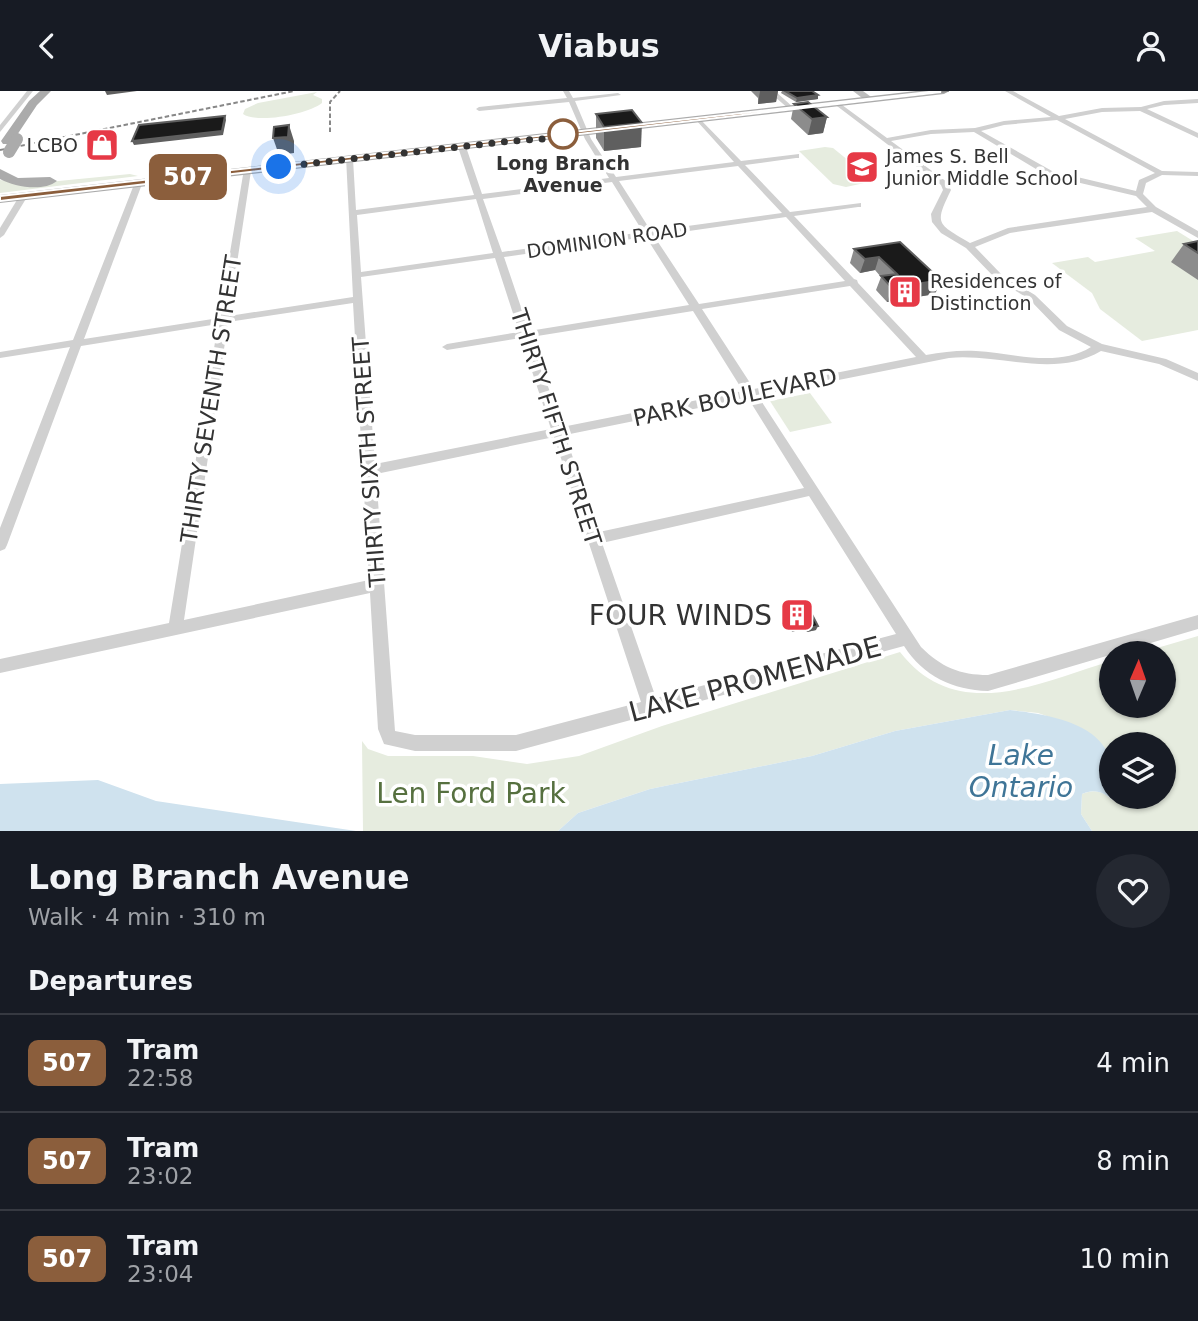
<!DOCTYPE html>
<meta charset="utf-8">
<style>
body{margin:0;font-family:"DejaVu Sans",sans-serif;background:#242831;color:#f1f3f6;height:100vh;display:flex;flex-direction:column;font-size:26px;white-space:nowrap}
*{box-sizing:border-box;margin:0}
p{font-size:23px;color:#9ea1a6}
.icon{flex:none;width:38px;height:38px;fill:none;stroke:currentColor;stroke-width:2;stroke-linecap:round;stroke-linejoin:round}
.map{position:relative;height:740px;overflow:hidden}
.drawer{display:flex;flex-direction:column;background:#171b24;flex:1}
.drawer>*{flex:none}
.badge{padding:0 14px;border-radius:10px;font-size:24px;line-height:46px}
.needle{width:46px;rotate:2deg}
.tools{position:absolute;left:1099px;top:550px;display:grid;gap:14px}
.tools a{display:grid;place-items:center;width:77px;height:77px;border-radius:50%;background:#171b24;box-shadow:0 2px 5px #0004;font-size:35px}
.you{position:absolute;width:35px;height:35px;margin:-18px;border:5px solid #fff;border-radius:50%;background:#1a73e8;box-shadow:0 0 0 10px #1a73e833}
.map>.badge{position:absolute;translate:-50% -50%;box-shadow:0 0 0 4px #fff}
h2{padding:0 28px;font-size:26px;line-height:63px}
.round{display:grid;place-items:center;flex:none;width:74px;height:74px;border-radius:37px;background:#242831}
.summary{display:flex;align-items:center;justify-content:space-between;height:119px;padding:0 28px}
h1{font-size:33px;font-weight:600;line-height:52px}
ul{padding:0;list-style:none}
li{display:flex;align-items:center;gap:21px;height:98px;padding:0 28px;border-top:2px solid #363941}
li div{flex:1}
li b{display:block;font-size:26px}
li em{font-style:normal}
li .badge{min-width:77px;font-weight:700;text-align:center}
header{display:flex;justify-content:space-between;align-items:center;height:91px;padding:0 28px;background:#171b24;font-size:32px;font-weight:600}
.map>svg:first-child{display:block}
.green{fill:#e6ecdf}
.water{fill:#cfe2ee}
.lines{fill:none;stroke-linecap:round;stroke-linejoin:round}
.street{fill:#d0d0d0;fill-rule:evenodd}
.secondary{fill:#bdbdbd;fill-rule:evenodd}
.primary{fill:#ababab;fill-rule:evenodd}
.tram{stroke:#888;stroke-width:2}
.rail{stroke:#888;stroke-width:2;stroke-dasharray:4.5 2.5;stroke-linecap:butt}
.primary-bridge{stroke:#ababab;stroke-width:12}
.wall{fill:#8c8c8c}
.shaded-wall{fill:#5f5f5f}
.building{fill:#1a1a1a;stroke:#5f5f5f;stroke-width:2}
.line{fill:#8b5e3c;stroke:#fff;stroke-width:2}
.walk{stroke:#333;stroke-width:7;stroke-dasharray:0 12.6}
.stop-dot{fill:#fff;stroke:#8b5e3c;stroke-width:3.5}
.labels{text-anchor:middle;stroke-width:7;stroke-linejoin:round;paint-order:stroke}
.far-poi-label{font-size:19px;fill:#333;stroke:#fff;text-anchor:start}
.far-stop-label{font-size:19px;font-weight:bold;fill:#333;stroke:#fff}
.far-street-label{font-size:19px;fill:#333;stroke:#fff}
.street-label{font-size:23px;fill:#333;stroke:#fff}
.near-poi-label{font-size:28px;fill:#333;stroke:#fff;text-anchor:end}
.near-street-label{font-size:28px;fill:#333;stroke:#fff}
.near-water-label{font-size:28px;font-style:italic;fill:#3f7597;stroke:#fff}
.near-park-label{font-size:28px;fill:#56703f;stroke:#fff}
</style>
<header><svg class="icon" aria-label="back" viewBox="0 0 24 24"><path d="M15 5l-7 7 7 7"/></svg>Viabus<svg class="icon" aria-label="person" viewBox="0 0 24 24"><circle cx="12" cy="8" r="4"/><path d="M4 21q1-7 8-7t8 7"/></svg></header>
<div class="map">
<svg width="1198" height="740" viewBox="0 0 1198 740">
<rect width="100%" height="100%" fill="#fff"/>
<g class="green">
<path d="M 317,1 L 313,4 L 322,8 L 322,12 C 308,23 258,33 243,23 L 245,18 L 258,12 Z"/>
<polygon points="825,56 833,57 870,87 869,91 846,96 833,93 799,60"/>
<polygon points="130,83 138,85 0,102 0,89 28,93"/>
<polygon points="1177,140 1198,153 1198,239 1142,250 1100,218 1092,202 1052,172 1088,166 1095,171 1155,160 1135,147"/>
<polygon points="810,302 832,332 790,341 770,310"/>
<path d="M 1198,545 L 1198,740 L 1092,740 L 1081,723 L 1082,703 C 1096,697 1103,701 1114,710 L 1116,705 L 1164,705 L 1164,653 L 1111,653 L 1111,671 L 1103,655 L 1081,637 L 1038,622 L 1010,619 L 895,640 L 812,665 L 650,698 L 578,722 L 558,740 L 363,740 L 362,650 L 368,658 L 388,665 L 473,665 L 527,673 L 579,665 L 662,635 L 900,561 C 957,634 1038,592 1111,570 L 1111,614 L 1164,614 L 1164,562 L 1140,562 Z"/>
</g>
<g class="water">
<path d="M 1010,619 C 1044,623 1103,631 1111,672 C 1113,682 1111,695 1111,705 L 1116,705 L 1115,710 C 1103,702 1096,697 1082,703 L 1081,723 L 1092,740 L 558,740 L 578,722 L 650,698 L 812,665 L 895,640 Z"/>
<polygon points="98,689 156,710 356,740 0,740 0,693"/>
</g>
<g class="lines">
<g class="street">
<polygon points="27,0 33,0 0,41 0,34"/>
<path d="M 563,0 L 569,0 L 573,7 L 618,2 L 621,4 L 575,10 L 591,48 L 616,86 L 734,71 L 696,29 L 696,27 L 698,26 L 741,70 L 799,63 L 799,67 L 796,67 L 745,74 L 790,121 L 861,112 L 861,116 L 858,116 L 794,125 L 854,188 L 857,189 L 858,192 L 926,264 C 943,261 959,259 976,260 C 1013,262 1057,277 1091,256 L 1059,239 L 1029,208 L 996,188 L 966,157 L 941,142 L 932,131 L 931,123 L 943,99 L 941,94 L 833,12 L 838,11 L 887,47 L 931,39 L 975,37 L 1004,30 L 1051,26 L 1005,0 L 1013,0 L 1059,25 L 1102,17 L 1141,16 L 1164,10 L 1198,8 L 1198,12 L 1164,14 L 1147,18 L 1198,42 L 1198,47 L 1140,20 L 1102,21 L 1065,28 L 1162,80 L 1198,81 L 1198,85 L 1162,84 L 1146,92 L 1143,103 L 1156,116 L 1198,140 L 1198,147 L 1152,121 L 1010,142 L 975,156 L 1002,184 L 1035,204 L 1067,235 L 1102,253 L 1166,268 L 1198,282 L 1198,290 L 1159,273 L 1101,260 C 1054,288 999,262 949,267 L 758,305 L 921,556 C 941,576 960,584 988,584 L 1198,524 L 1198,538 L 988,600 C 953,599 923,585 904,555 L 516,660 L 415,660 L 384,653 L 378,638 L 370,502 L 0,582 L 0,568 L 169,532 L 218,233 L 81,255 L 7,454 L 5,458 L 0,460 L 0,437 L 70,256 L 0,267 L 0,261 L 73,249 L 135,91 L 142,93 L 84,248 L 219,227 L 244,78 L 251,80 L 229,225 L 353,206 L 346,66 L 353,68 L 356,119 L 474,104 L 458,56 L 462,54 L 466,56 L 482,103 L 609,87 L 585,48 L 569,11 L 479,20 L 476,18 L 479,16 L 567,7 ZM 1057,29 L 1155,82 L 1139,89 L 1136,100 L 1052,80 L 981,40 L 1004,34 ZM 974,41 L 1046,84 L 1136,105 L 1147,116 L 1008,137 L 970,152 C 937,132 934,134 951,99 L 947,91 L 891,50 L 931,43 ZM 738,75 L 782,122 L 651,140 L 619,90 ZM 612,91 L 643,141 L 502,161 L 483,108 ZM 476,108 L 493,162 L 361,181 L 357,124 ZM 786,126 L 845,190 L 699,213 L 654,145 ZM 646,146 L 689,214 L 529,240 L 504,166 ZM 495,167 L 519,241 L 447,253 L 442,256 L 447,259 L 521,247 L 551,338 L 375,373 L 361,186 ZM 850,195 L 916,266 L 754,298 L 702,218 ZM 353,212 L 369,489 L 184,529 L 228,231 ZM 693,220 L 743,300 L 562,336 L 531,246 ZM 748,307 L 804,397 L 599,441 L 565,344 ZM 554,346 L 641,611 L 516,644 L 415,644 L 395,640 L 376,383 ZM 809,405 L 896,543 L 656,607 L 602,452 Z"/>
<polygon points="768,0 775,0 794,17 789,18"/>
<polygon points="20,104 27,106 4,144 0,147 0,137"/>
</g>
<polygon class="secondary" points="853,0 863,0 874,8 866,10"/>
<g class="primary">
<polygon points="40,0 51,0 37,14 11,53 3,53 1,50 29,10"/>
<polygon points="916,0 949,0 944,3 0,112 0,104"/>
<path d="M 0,78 L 18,87 L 50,86 L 57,90 C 43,101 15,96 0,88 Z"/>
</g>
<polyline class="tram" points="0,109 948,0"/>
<g class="rail">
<polyline points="330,41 330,11 340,0"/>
<polyline points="0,59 294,0"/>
</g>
<polyline class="primary-bridge" points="9,61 17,48"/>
</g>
<g class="wall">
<polygon points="751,0 778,0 776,11 758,13 758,7"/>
<polygon points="782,0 812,0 818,8 796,11 781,2"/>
<polygon points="794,13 827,26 823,42 808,44 791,28"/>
<polygon points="596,23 641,56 604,60 596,47"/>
<polygon points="1198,150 1198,189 1171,171 1184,153"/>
<polygon points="900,151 941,189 935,203 887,211 876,199 881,186 875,179 860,182 850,172 854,158"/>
<polygon points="786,514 816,539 807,541 804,537 792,541 784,518"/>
</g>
<g class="shaded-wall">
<polygon points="105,0 137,0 107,4"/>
<polygon points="760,0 778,0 776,11 758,13"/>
<polygon points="818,4 818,8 796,11 797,7"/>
<polygon points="225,25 226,29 223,44 134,54 132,50"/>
<polygon points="827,26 823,42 808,44 812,28"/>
<polygon points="642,32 641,56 604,60 604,36"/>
<polygon points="289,34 294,50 294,62 279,64 273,47"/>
<polygon points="879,166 875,179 860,182 865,168"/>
<polygon points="941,189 935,203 887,211 892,197"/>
<polygon points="806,533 804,537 792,541 793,537"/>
<polygon points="818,535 816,539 807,541 809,537"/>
</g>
<g class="building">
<polygon points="785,0 812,0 818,4 797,7"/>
<polygon points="808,11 827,26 812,28 794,13"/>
<polygon points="632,19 642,32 604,36 596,23"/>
<polygon points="225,25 222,40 132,50 139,34"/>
<polygon points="289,34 288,46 273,47 274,36"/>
<polygon points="1198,150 1198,162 1184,153"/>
<polygon points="900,151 941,189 892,197 881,185 897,183 879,166 865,168 854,158"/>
<polygon points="806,512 818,535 809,537 806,533 793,537 786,514"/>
</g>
<polygon class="line" points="938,0 941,1 0,110 0,105"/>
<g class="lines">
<polyline class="walk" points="279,76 512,50 556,47 563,43"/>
</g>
<defs>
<symbol id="shop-square" viewBox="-11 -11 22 22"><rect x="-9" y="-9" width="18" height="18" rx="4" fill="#e63946" stroke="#fff"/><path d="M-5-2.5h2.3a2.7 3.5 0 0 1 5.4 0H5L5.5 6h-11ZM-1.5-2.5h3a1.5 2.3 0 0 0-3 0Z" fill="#fff"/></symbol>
<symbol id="school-square" viewBox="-11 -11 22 22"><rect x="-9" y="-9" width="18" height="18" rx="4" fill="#e63946" stroke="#fff"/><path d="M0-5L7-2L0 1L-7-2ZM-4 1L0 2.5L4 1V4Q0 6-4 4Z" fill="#fff"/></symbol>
<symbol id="building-square" viewBox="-11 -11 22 22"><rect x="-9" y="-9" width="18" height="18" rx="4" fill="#e63946" stroke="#fff"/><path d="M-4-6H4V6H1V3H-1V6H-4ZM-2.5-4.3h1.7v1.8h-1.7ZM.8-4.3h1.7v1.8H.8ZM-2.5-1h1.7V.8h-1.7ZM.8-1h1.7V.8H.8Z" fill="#fff"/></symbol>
</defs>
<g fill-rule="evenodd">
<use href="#shop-square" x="83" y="35" width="38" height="38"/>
<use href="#school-square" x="843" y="57" width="38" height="38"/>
<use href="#building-square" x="886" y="182" width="38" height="38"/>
<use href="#building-square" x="778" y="505" width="38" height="38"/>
</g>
<circle class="stop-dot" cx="563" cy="43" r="14"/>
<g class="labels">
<g class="far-poi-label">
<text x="78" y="61" text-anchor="end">LCBO</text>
<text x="886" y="72">James S. Bell<tspan x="886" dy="22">Junior Middle School</tspan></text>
<text x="930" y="197">Residences of<tspan x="930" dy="22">Distinction</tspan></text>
</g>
<g class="far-stop-label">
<text x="563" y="79">Long Branch<tspan x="563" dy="22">Avenue</tspan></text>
</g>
<g class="far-street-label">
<text transform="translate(607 149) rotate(-8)" y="7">DOMINION ROAD</text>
</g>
<g class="street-label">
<text transform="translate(735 306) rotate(-12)" y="8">PARK BOULEVARD</text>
<text transform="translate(211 308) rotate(-81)" y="8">THIRTY SEVENTH STREET</text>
<text transform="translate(556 336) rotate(72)" y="8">THIRTY FIFTH STREET</text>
<text transform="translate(369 371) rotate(-94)" y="8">THIRTY SIXTH STREET</text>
</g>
<g class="near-poi-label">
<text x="772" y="534">FOUR WINDS</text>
</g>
<g class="near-street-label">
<text transform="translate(755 588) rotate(-15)" y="10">LAKE PROMENADE</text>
</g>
<g class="near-water-label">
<text x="1021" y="674">Lake<tspan x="1021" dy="32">Ontario</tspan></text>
</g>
<g class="near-park-label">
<text x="471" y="712">Len Ford Park</text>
</g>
</g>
</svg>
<div class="tools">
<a><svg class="needle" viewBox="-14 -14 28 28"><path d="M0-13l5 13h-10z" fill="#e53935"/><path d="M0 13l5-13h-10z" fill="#9ea1a6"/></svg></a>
<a><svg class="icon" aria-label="layers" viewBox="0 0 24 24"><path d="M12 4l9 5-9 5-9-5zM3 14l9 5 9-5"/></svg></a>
</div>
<div class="you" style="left:279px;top:76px"></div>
<b class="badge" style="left:188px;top:86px;background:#8b5e3c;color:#fff">507</b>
</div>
<section class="drawer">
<div class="summary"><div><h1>Long Branch Avenue</h1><p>Walk · 4 min · 310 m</p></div><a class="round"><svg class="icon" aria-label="heart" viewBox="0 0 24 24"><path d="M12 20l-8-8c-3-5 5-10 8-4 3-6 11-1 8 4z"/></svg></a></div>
<h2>Departures</h2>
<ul>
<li><span class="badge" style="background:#8b5e3c;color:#fff">507</span><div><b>Tram</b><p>22:58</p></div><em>4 min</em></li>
<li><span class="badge" style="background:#8b5e3c;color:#fff">507</span><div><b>Tram</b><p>23:02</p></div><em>8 min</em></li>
<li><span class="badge" style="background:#8b5e3c;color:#fff">507</span><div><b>Tram</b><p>23:04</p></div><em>10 min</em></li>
</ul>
</section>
